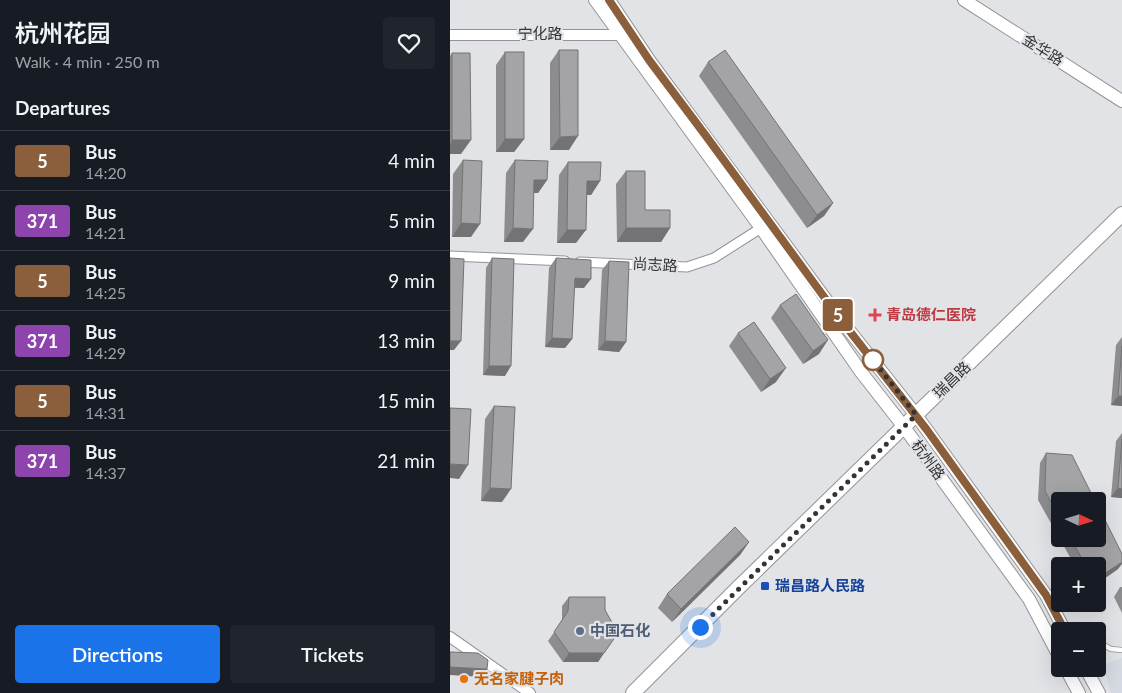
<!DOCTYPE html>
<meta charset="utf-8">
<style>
body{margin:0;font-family:Lato,"Noto Sans SC",sans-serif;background:#20242c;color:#f1f3f6;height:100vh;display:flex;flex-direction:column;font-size:19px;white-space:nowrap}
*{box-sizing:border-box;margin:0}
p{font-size:16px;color:#9ea1a6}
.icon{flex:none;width:28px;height:28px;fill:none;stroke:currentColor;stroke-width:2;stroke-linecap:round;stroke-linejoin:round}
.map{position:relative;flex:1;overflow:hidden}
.details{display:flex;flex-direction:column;background:#171b24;width:450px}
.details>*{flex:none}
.badge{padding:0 10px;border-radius:4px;font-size:18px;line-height:32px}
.needle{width:32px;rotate:94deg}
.tools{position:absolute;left:601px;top:492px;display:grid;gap:10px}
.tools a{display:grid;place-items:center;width:55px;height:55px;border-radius:5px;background:#171b24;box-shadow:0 5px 20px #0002;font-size:25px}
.you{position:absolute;width:25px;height:25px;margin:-12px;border:4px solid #fff;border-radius:50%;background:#1a73e8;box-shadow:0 0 0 8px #1a73e833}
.map>.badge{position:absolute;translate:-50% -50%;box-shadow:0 0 0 2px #fff}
h2{padding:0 15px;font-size:19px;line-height:45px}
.round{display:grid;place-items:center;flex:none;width:52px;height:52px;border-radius:5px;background:#20242c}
.summary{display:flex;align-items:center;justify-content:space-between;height:85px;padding:0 15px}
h1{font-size:24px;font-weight:600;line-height:38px}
.primary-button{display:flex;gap:10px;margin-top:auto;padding:10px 15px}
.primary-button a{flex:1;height:58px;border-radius:5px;background:#1a73e8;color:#fff;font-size:20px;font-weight:600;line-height:58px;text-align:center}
.primary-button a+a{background:#20242c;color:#f1f3f6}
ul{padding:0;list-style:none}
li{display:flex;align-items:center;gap:15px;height:60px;padding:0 15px;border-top:1px solid #363941}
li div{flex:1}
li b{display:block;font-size:19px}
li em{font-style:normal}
li .badge{min-width:55px;font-weight:700;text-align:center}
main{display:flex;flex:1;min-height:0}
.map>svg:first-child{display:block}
.built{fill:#d4d9e2}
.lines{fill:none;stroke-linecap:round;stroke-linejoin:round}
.service-casing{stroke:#939497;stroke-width:6}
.minor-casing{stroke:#939497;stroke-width:11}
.tertiary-casing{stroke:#939497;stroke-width:12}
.secondary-casing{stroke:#939497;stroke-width:14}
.primary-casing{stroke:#939497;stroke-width:16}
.service{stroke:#fff;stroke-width:4.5}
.minor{stroke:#fff;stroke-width:9}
.tertiary{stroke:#fff;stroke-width:10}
.secondary{stroke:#fff;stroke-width:12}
.primary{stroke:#fff;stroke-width:14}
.wall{fill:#8d8c8f}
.shaded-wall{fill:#737274}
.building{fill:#a4a3a6;stroke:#737274}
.line-casing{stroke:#fff;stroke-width:11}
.line{stroke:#8b5e3c;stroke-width:8}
.walk{stroke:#343436;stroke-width:5;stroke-dasharray:0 9}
.health-dot{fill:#e0444e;stroke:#e2e3e6;stroke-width:2}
.stop-dot{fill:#fff;stroke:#8b5e3c;stroke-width:2.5}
.transit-dot{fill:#1a4fb4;stroke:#e2e3e6;stroke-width:2}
.service-dot{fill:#5c6f8a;stroke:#e2e3e6;stroke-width:2}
.food-dot{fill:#e8710a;stroke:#e2e3e6;stroke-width:2}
.labels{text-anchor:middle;stroke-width:4.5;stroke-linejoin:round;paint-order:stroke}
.street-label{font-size:15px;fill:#343436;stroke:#e2e3e6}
.health-label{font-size:15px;font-weight:bold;fill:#be3a42;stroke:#e2e3e6;text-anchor:start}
.transit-label{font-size:15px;font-weight:bold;fill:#164399;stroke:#e2e3e6;text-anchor:start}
.service-label{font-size:15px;font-weight:bold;fill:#4e5e75;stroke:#e2e3e6;text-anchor:start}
.food-label{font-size:15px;font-weight:bold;fill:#c56008;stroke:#e2e3e6;text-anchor:start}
</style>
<main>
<section class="details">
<div class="summary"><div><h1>杭州花园</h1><p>Walk · 4 min · 250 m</p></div><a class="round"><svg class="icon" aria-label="heart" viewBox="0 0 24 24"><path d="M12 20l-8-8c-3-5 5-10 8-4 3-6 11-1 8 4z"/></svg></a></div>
<h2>Departures</h2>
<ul>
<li><span class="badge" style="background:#8b5e3c;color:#fff">5</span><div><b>Bus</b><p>14:20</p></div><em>4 min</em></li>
<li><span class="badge" style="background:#8e44ad;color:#fff">371</span><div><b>Bus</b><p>14:21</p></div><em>5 min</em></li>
<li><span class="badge" style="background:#8b5e3c;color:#fff">5</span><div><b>Bus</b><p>14:25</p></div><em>9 min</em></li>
<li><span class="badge" style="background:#8e44ad;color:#fff">371</span><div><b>Bus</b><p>14:29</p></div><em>13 min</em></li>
<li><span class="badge" style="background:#8b5e3c;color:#fff">5</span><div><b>Bus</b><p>14:31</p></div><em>15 min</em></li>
<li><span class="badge" style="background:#8e44ad;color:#fff">371</span><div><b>Bus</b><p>14:37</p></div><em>21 min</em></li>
</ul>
<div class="primary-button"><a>Directions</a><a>Tickets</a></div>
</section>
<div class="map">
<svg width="672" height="693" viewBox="0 0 672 693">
<rect width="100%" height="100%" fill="#e2e3e6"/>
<polygon class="built" points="672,658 672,693 661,693 653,665"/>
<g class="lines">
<defs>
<polyline id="service" points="648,642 661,649 672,650"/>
<g id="minor">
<polyline points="0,256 115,261"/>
<polyline points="130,262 237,267 264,258 311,228"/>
</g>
<g id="tertiary">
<polyline points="0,35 170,35 176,33"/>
<polyline points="0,637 80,693"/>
</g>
<g id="secondary">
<polyline points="145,0 311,228 411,372 454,427 579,599 610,658"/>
<polyline points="159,0 199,60 391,320 466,415 596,595 615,631"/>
<polyline points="514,0 672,101"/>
<polyline points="616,669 629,693"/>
<polyline points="636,669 649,693"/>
</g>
<polyline id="primary" points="183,693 289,587 672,214"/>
</defs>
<use href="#service" class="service-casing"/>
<use href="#minor" class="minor-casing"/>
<use href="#tertiary" class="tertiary-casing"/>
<use href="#secondary" class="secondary-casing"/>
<use href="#primary" class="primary-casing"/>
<use href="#service" class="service"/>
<use href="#minor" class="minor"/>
<use href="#tertiary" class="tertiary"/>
<use href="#secondary" class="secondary"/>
<use href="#primary" class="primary"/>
</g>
<g class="wall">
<polygon points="109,50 119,150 100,150 100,63"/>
<polygon points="55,52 74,139 64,152 46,152 46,65"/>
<polygon points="2,53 11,154 0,154 0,56"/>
<polygon points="258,62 383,203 374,216 357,228 249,76"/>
<polygon points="13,160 21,237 2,237 3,174"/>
<polygon points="65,160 97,180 88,193 83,193 73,242 54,242 56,173"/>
<polygon points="118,162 150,181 141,195 136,195 126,243 107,243 109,175"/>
<polygon points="176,171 195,210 220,228 211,242 167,242 166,184"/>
<polygon points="42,258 55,376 33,375 36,268"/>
<polygon points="106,258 134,288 124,288 122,339 115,348 95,347 99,268"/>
<polygon points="159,261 176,342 169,352 148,350 152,270"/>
<polygon points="330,305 369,354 353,364 321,318"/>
<polygon points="288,333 326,382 311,392 279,346"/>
<polygon points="672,337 672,406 661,405 666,345"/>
<polygon points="44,406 52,502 31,501 35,419"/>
<polygon points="672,433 672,498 661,497 666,441"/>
<polygon points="596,453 610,501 610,539 648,539 668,569 648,583 648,566 625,566 588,500 590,463"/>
<polygon points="299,542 290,555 222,622 208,608 217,594"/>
<polygon points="670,587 672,587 672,613 664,597"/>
<polygon points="119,597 155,610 168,633 148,662 113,662 98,641 112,621 112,606"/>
</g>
<g class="shaded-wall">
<polygon points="128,136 119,150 100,150 110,137"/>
<polygon points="55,139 74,139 64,152 46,152"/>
<polygon points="2,140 21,140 11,154 0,154 0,144"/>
<polygon points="84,180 97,180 88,193 74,193"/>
<polygon points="137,181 150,181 141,195 127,194"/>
<polygon points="383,203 374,216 357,228 367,215"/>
<polygon points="11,223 30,224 21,237 2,237"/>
<polygon points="63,228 83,229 73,242 54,242"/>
<polygon points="176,228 220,228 211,242 167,242"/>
<polygon points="117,230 136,230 126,243 107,243"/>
<polygon points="125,278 141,279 134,288 118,287"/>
<polygon points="102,338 122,339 115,348 95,347"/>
<polygon points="378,340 369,354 353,364 363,351"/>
<polygon points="0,341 11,341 4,350 0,350"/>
<polygon points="155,341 176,342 169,352 148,350"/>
<polygon points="39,366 61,366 55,376 33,375"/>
<polygon points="336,368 326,382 311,392 320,379"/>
<polygon points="668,396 672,396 672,406 661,405"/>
<polygon points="0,464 18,465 9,479 0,478"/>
<polygon points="40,488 61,489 52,502 31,501"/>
<polygon points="668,488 672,489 672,498 661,497"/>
<polygon points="299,542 290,555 222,622 231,609"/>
<polygon points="672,562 672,564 668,569 648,583 648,578"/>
<polygon points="119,653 154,653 148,662 113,662"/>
<polygon points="0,667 37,669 32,677 0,675"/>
</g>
<g class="building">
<polygon points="109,50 128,50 128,136 110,137"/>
<polygon points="275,50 383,203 367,215 258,62"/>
<rect x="55" y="52" width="19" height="87"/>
<polygon points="2,53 20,53 21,140 2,140"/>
<polygon points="13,160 32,161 30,224 11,223"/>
<polygon points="65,160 98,161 97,180 84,180 83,229 63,228"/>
<polygon points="118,162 151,162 150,181 137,181 136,230 117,230"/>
<polygon points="176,171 195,171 195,210 220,210 220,228 176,228"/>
<polygon points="0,258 14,259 11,341 0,341"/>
<polygon points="42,258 64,259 61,366 39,366"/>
<polygon points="106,258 141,260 141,279 125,278 122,339 102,338"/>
<polygon points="159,261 179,262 176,342 155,341"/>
<polygon points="346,294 378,340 363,351 330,305"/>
<polygon points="304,322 336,368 320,379 288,333"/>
<polygon points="672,346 672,396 668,396"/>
<polygon points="44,406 65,407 61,489 40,488"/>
<polygon points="0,408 21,409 18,465 0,464"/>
<polygon points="672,439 672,489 668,488"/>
<polygon points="596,453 622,455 645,501 610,501 610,519 595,491"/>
<polygon points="648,506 672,554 672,562 648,578 648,566 636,566 621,539 648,539"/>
<polygon points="285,527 299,542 231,609 217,594"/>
<polygon points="119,597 155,597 155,610 168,633 154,653 119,653 104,632 118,611"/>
<polygon points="0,652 28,653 38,660 37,669 0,667"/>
</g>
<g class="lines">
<defs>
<polyline id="line" points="159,0 199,60 256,136 391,320 477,430 596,595 615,631"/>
</defs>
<use href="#line" class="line-casing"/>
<use href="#line" class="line"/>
<polyline class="walk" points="250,627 466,415 423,360"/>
</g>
<path class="health-dot" d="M422.5 307.5h5v5h5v5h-5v5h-5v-5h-5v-5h5z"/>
<circle class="stop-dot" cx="423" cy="360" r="10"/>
<rect class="transit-dot" x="310" y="581" width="10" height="10" rx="2.5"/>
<circle class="service-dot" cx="130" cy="631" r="5"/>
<circle class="food-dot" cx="14" cy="679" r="5"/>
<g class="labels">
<g class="street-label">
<text x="90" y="39">宁化路</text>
<text transform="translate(593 50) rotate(32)" y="5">金华路</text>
<text transform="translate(205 265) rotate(3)" y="5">尚志路</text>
<text transform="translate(502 380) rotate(-44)" y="5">瑞昌路</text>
<text transform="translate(478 460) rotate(54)" y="5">杭州路</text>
</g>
<g class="health-label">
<text x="436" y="320">青岛德仁医院</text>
</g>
<g class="transit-label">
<text x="325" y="591">瑞昌路人民路</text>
</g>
<g class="service-label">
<text x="140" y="636">中国石化</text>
</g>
<g class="food-label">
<text x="24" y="684">无名家腱子肉</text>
</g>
</g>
</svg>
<div class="tools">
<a><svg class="needle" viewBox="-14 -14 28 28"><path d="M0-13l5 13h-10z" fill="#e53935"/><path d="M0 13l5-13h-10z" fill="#9ea1a6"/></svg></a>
<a>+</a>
<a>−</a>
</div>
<div class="you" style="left:250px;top:627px"></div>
<b class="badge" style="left:388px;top:315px;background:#8b5e3c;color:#fff">5</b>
</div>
</main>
